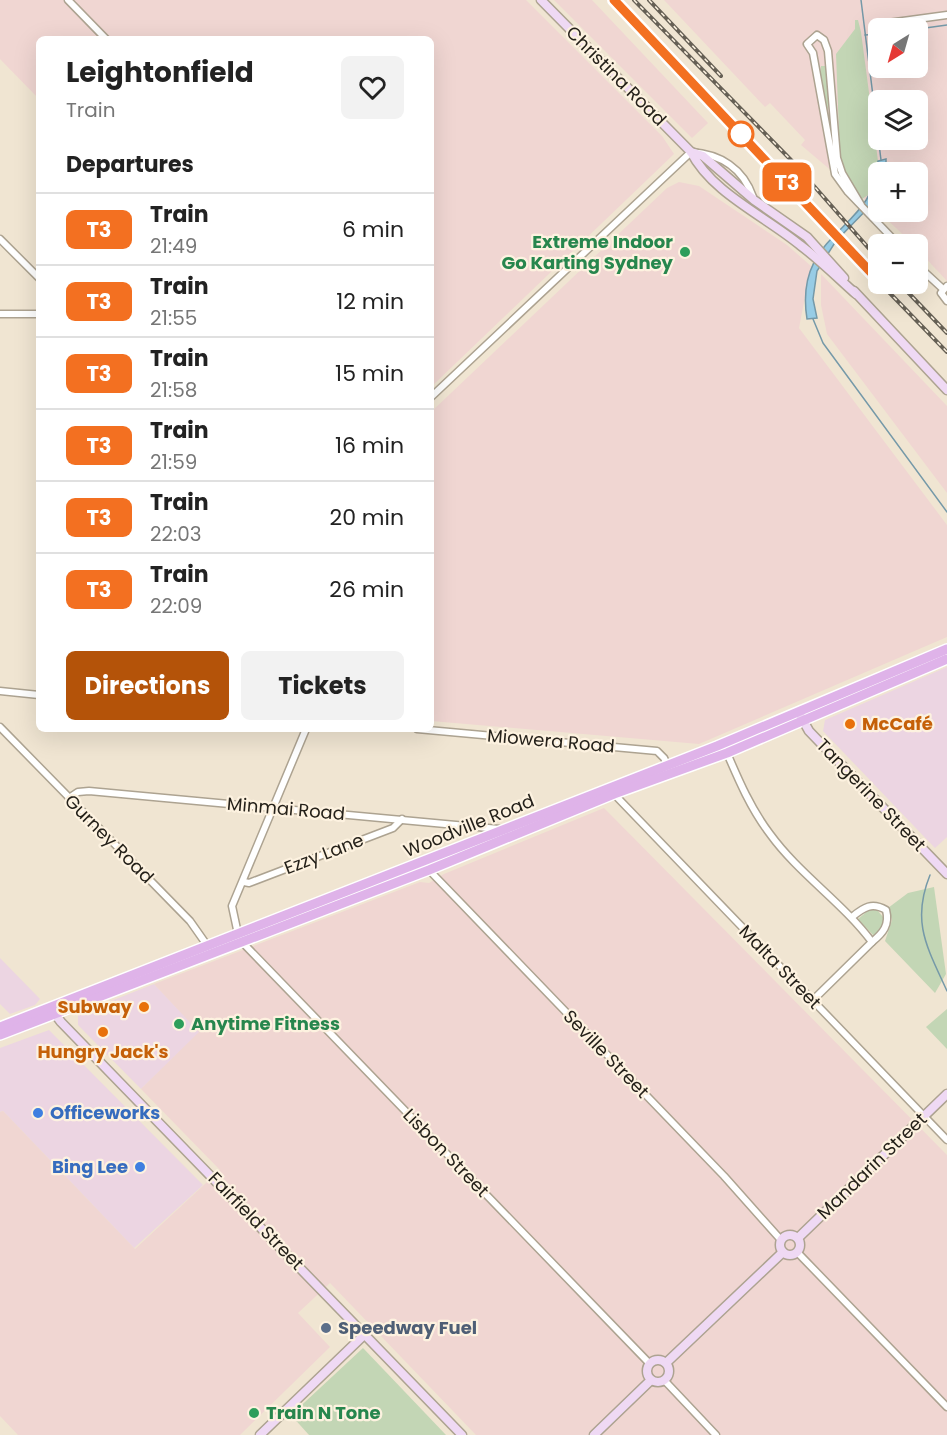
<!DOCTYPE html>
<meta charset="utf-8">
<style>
body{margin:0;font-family:Poppins,sans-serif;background:#f2f2f2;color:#222;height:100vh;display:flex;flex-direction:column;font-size:22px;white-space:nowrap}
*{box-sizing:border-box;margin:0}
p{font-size:20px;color:#767676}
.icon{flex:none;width:33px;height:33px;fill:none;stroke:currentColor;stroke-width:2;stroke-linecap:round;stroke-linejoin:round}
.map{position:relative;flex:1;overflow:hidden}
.drawer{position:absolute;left:36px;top:36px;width:398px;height:696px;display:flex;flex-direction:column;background:#fff;border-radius:9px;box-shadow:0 6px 24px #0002}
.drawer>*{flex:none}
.badge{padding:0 12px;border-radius:9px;font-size:21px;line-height:39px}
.needle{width:39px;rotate:217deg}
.tools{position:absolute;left:868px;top:18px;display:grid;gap:12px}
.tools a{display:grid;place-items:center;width:60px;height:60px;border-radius:9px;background:#fff;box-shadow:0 6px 24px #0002;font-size:30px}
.map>.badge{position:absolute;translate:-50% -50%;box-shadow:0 0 0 3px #fff}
h2{padding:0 30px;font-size:22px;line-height:54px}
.round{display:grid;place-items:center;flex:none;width:63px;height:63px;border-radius:9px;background:#f2f2f2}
.head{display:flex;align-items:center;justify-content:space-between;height:102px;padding:0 30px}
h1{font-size:28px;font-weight:700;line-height:45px}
.button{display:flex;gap:12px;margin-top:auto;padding:12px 30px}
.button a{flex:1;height:69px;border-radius:9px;background:#b45309;color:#fff;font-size:24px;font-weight:700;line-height:69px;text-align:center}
.button a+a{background:#f2f2f2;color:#222}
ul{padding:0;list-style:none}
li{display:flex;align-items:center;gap:18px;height:72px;padding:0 30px;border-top:2px solid #e0e0e0}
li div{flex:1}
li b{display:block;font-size:22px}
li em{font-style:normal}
li .badge{min-width:66px;font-weight:700;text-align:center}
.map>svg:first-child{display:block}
.commercial{fill:#ecd5e2}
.industrial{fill:#f0d6d2;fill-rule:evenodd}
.green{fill:#c3d6b5}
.water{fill:#97cce5;stroke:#7599a8;stroke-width:1.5}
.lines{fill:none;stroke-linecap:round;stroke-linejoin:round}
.stream{stroke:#7599a8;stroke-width:1.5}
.street-casing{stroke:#ada391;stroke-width:9}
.secondary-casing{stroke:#ada391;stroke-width:11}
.primary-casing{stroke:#fff;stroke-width:12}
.street{stroke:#fff;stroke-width:6}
.secondary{stroke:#efd9f4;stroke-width:8}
.primary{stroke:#dfb3e9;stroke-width:9}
.rail-casing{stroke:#666055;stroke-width:4}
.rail{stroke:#fdf2e0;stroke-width:1.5;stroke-dasharray:4.5;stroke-linecap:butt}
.line-casing{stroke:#fff;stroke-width:14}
.line{stroke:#f37021;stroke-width:9}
.stop-dot{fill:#fff;stroke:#f37021;stroke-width:3}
.leisure-dot{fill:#2e9e5b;stroke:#fdf2e0;stroke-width:2}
.food-dot{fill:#e8710a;stroke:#fdf2e0;stroke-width:2}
.shop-dot{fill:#3f7fe0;stroke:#fdf2e0;stroke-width:2}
.service-dot{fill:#5c6f8a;stroke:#fdf2e0;stroke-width:2}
.labels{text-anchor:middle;stroke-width:4.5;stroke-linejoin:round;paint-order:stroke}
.street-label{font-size:18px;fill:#25211a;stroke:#fdf2e0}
.leisure-label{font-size:18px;font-weight:bold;fill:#27864d;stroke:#fdf2e0;text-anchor:start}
.food-label{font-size:18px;font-weight:bold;fill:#c56008;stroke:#fdf2e0;text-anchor:start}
.shop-label{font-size:18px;font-weight:bold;fill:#366cbe;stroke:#fdf2e0;text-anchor:start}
.service-label{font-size:18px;font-weight:bold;fill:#4e5e75;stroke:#fdf2e0;text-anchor:start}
</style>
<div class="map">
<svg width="947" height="1435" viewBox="0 0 947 1435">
<rect width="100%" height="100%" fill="#f0e5d2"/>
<g class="commercial">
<polygon points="947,667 947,837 935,848 823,731 825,720"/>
<polygon points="0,958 40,999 35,1005 10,1014 0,1004"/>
<polygon points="154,984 200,1032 141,1089 78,1025 78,1014"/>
<polygon points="49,1030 203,1185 134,1248 3,1111 0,1112 0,1048"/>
</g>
<g class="industrial">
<polygon points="0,0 526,0 662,136 674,154 431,387 430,39 39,39 39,99 0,59"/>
<polygon points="554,0 592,0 708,123 692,138"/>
<path d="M 664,0 L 947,0 L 947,281 L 918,250 L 918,244 L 913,244 L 879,212 L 918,212 L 918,172 L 879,172 L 879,211 L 801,145 L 805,140 L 770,103 L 765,107 ZM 879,28 L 918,28 L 918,68 L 879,68 ZM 879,100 L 918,100 L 918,140 L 879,140 Z"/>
<polygon points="679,182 699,186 787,245 811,266 799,328 947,525 947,637 699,744 431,721 431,412 667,188"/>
<polygon points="821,274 947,406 947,493 827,334 821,305"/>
<polygon points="604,808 947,1155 947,1435 476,1435 330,1283 298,1313 330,1347 240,1435 18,1435 0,1416 0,1112 3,1111 135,1249 220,1170 141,1089 199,1032 154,984 420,882 429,883 444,874"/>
</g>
<g class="green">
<polygon points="855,20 858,20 861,32 878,161 874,186 871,193 862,199 845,174 840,161 836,54 855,29"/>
<polygon points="821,66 825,66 829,85 828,111 819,82"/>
<polygon points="934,887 946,974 935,993 885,941 892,920 888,908 908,893"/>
<polygon points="870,909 878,911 883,917 883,924 874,936 858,919"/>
<polygon points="947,1009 947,1049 926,1027"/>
<polygon points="363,1348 446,1435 309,1435 291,1415"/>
</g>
<path class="water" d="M 886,159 L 886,172 L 879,172 L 876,200 L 836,241 L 817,271 L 813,299 L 817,318 L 807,319 C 793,230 876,232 878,161 Z"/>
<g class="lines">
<g class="stream">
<polyline points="861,0 881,160"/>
<polyline points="918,29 947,25"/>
<polyline points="865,35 879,34"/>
<polyline points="813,319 823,343 947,512"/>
<path d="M 930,875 C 911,922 927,947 947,991"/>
</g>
<defs>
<g id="street">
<polyline points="68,0 106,39"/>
<polyline points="888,23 947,15"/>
<polyline points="861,205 842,173 837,158 828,51 824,40 817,35 807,44 813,53 835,174 848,192 898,244"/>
<polyline points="0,239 39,278"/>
<polyline points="918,266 943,289"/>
<polyline points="947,286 941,293 947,301"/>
<polyline points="0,314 39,314"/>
<path d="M 430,398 L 691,152 C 720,154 743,168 753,197"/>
<polyline points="0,691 39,695"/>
<polyline points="0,727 190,921 209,948"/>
<polyline points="417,729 657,751 664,758 669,768"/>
<path d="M 727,753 C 739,781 751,809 770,834 C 799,874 842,902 872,942 L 813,1000"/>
<polyline points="614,794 947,1140"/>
<polyline points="69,798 78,792 89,791 499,829"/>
<polyline points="429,870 724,1176 781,1240"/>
<polyline points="244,882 249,883 393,828 402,819"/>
<path d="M 852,917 C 864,907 872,902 886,910 C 890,925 883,933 872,942"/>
<polyline points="238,934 232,906 306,729"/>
<polyline points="242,942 650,1364"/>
<polyline points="797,1252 947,1407"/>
<polyline points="665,1381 716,1435"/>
</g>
<g id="secondary">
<path d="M 541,0 L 691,152 C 712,193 765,216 800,245 C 820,260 838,278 856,294"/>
<polyline points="691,152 703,156 754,200 807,237 844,278"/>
<polyline points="854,291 947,390"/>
<polyline points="799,713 809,731 947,874"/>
<polyline points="52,1010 61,1022 462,1435"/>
<circle cx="790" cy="1245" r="10"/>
<polyline points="798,1238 947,1094"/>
<circle cx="658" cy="1371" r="11"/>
<polyline points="666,1363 783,1252"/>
<polyline points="260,1435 365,1334"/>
<polyline points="594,1435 651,1380"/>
</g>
<g id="primary">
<polyline points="0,1027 717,746 947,649"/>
<polyline points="0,1035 429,870 614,794 727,753 947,659"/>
</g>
</defs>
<use href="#street" class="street-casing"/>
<use href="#secondary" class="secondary-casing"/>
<use href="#primary" class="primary-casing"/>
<use href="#street" class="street"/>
<use href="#secondary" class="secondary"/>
<use href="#primary" class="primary"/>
<defs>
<g id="rail">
<polyline points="614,0 879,281"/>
<polyline points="634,0 792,161 879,260"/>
<polyline points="649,0 721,76"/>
<polyline points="881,284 947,352"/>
<polyline points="900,284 947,333"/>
</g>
</defs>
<use href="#rail" class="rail-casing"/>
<use href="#rail" class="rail"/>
</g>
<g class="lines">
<defs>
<polyline id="line" points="614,0 879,281"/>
</defs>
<use href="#line" class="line-casing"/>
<use href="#line" class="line"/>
</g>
<circle class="stop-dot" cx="741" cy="134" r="12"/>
<g class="leisure-dot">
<circle cx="685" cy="252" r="6"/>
<circle cx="179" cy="1024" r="6"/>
<circle cx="254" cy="1413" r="6"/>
</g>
<g class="food-dot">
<circle cx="850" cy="724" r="6"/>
<circle cx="144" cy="1007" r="6"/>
<circle cx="103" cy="1032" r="6"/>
</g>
<g class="shop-dot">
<circle cx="38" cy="1113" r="6"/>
<circle cx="140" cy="1167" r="6"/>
</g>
<circle class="service-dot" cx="326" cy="1328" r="6"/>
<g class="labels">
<g class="street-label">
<text transform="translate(616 76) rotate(45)" y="6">Christina Road</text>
<text transform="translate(551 741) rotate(5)" y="6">Miowera Road</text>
<text transform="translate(871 795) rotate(46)" y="6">Tangerine Street</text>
<text transform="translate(286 809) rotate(5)" y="6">Minmai Road</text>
<text transform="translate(469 826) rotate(-22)" y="6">Woodville Road</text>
<text transform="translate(109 839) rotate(45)" y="6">Gurney Road</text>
<text transform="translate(324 854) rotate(-21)" y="6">Ezzy Lane</text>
<text transform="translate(780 967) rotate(46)" y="6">Malta Street</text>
<text transform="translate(606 1054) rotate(46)" y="6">Seville Street</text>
<text transform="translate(446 1153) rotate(46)" y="6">Lisbon Street</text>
<text transform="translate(872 1166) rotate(-44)" y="6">Mandarin Street</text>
<text transform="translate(256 1221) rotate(46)" y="6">Fairfield Street</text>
</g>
<g class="leisure-label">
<text x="673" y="248" text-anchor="end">Extreme Indoor<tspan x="673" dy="21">Go Karting Sydney</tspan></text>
<text x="191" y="1030">Anytime Fitness</text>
<text x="266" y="1419">Train N Tone</text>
</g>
<g class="food-label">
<text x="862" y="730">McCafé</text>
<text x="132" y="1013" text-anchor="end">Subway</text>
<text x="103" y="1058" text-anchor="middle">Hungry Jack's</text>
</g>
<g class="shop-label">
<text x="50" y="1119">Officeworks</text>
<text x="128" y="1173" text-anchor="end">Bing Lee</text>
</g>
<g class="service-label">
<text x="338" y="1334">Speedway Fuel</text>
</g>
</g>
</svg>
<div class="tools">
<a><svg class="needle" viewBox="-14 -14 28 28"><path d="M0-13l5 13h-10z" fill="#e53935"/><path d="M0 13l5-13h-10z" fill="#767676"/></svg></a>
<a><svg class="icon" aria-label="layers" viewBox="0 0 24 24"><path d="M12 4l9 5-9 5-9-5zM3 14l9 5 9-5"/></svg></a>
<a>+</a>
<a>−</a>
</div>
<b class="badge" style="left:787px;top:182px;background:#f37021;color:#fff">T3</b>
<section class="drawer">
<div class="head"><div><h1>Leightonfield</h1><p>Train</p></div><a class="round"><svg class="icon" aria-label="heart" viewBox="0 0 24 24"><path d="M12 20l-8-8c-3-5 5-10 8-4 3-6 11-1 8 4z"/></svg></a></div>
<h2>Departures</h2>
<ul>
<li><span class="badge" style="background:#f37021;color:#fff">T3</span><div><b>Train</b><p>21:49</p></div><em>6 min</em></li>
<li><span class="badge" style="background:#f37021;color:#fff">T3</span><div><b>Train</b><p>21:55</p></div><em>12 min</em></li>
<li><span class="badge" style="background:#f37021;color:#fff">T3</span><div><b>Train</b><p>21:58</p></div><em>15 min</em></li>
<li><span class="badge" style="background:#f37021;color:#fff">T3</span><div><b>Train</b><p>21:59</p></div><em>16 min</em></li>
<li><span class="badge" style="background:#f37021;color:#fff">T3</span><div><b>Train</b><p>22:03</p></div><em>20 min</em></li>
<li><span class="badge" style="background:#f37021;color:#fff">T3</span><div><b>Train</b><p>22:09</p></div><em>26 min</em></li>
</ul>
<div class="button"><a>Directions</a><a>Tickets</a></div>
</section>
</div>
